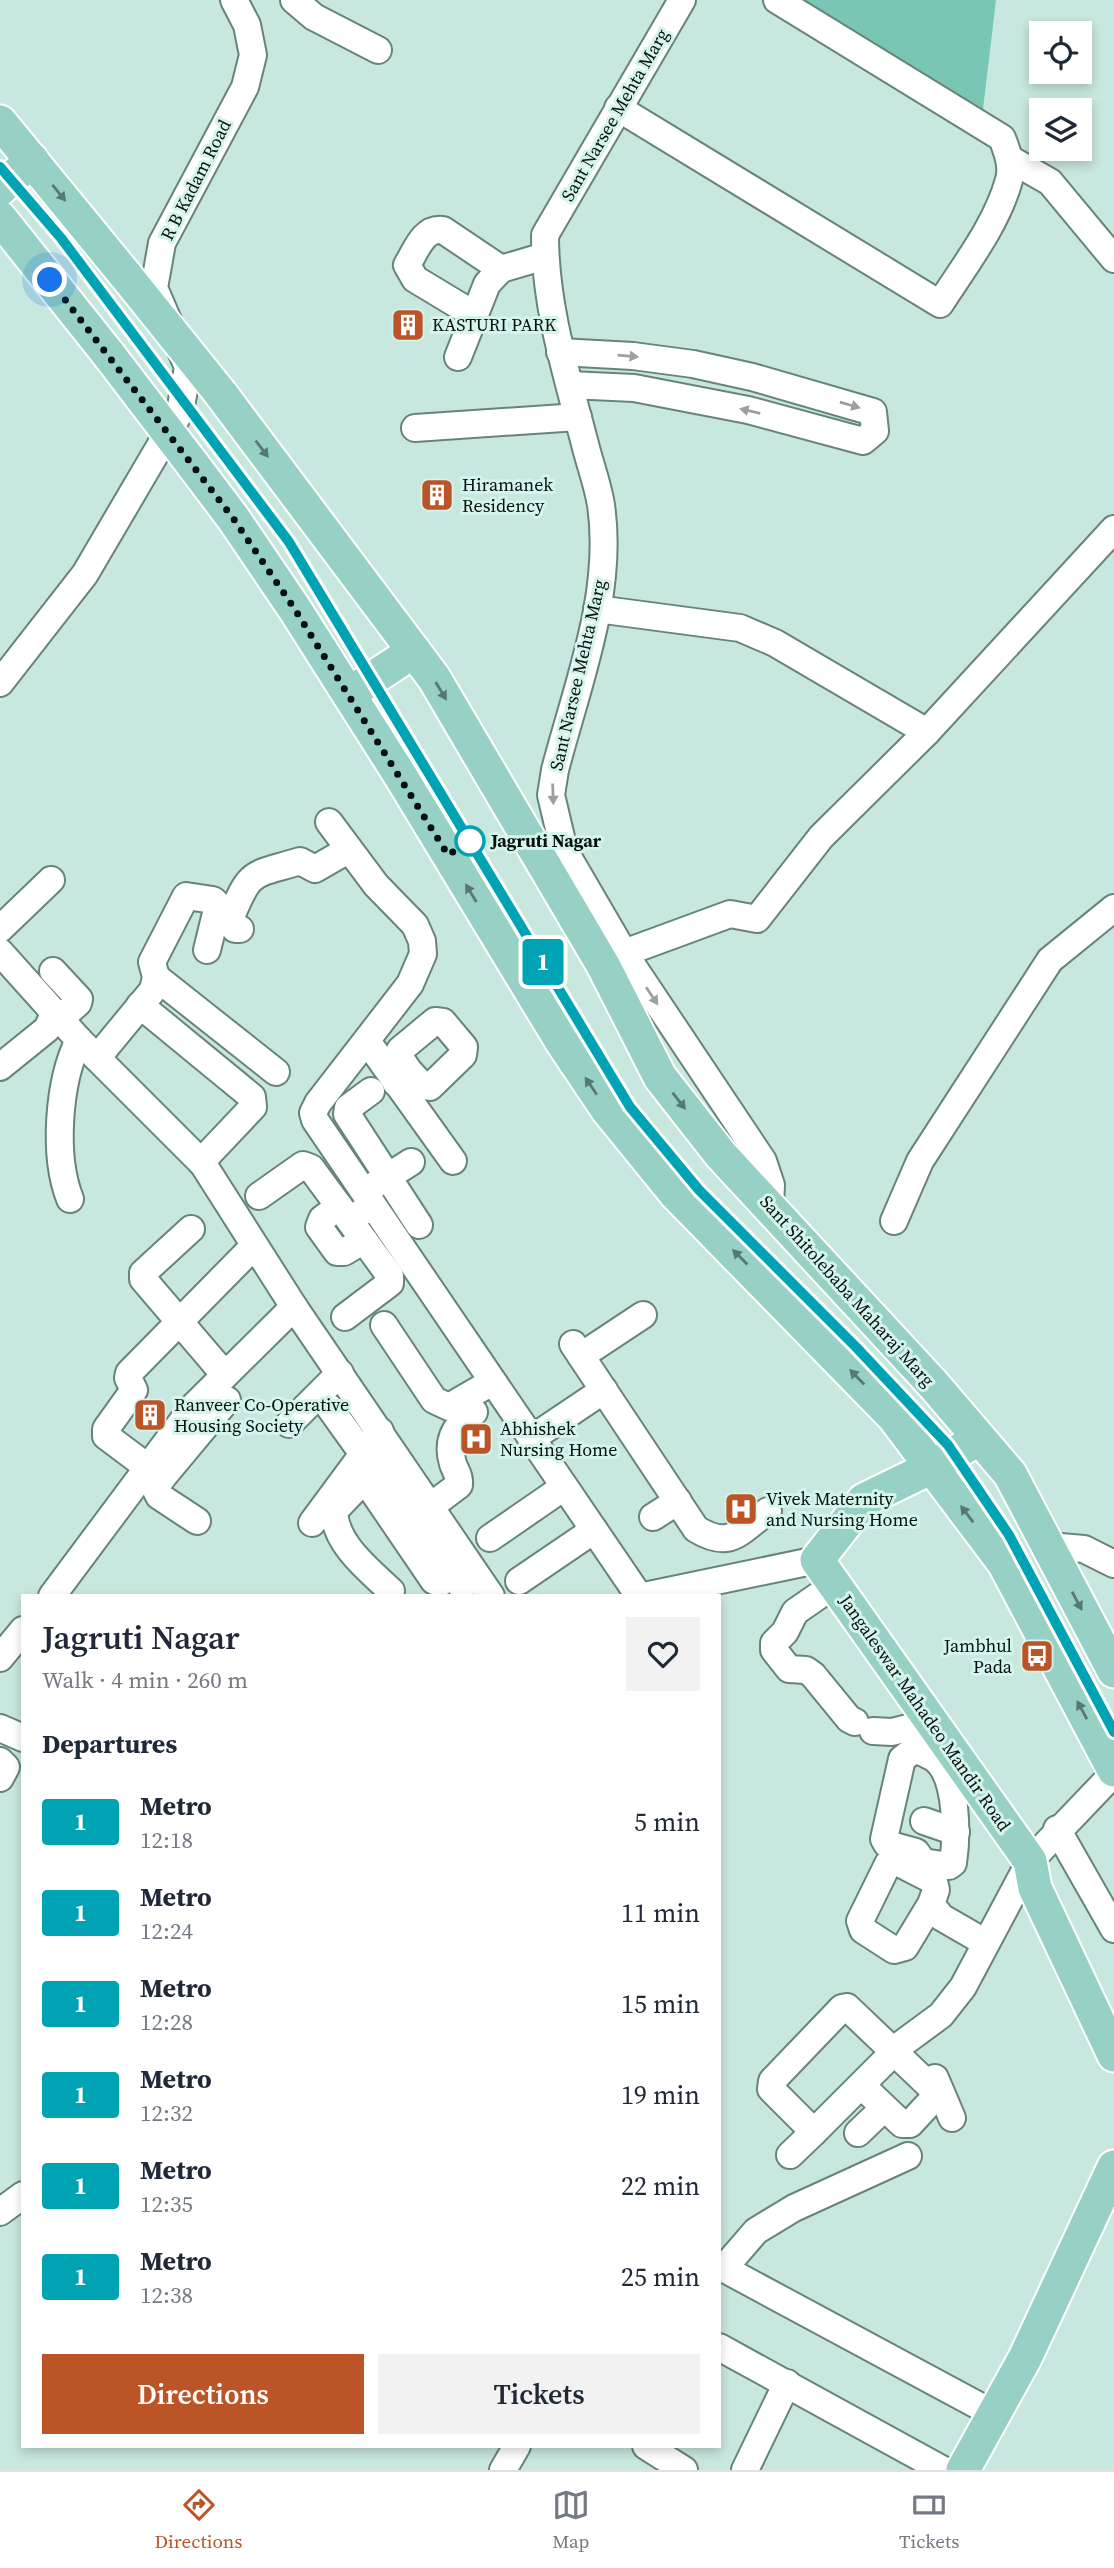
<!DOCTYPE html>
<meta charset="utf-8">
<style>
body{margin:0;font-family:"Source Serif 4",serif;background:#f2f2f3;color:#1f2937;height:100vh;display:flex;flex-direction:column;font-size:26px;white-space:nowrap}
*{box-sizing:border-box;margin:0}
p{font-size:23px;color:#747a83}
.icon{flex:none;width:38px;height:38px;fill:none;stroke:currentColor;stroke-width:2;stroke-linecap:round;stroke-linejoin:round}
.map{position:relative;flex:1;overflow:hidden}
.sheet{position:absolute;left:21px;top:1594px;width:700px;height:854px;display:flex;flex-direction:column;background:#fff;border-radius:0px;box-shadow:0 4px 10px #0003}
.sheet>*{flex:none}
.badge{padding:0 14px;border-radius:5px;font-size:24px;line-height:46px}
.controls{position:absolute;left:1029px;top:21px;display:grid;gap:14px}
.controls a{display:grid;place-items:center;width:63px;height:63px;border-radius:0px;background:#fff;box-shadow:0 4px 10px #0003;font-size:35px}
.you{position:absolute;width:35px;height:35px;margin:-18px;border:5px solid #fff;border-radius:50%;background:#1a73e8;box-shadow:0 0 0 10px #1a73e833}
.map>.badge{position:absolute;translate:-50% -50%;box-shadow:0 0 0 4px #fff}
h2{padding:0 21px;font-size:26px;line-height:63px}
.round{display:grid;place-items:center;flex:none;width:74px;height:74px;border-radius:0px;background:#f2f2f3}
.overview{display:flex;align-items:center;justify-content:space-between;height:119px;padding:0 21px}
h1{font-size:33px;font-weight:600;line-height:52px}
.cta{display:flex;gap:14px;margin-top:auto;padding:14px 21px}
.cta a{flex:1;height:80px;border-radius:0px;background:#bb5528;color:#fff;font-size:28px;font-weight:600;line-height:80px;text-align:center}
.cta a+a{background:#f2f2f3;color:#1f2937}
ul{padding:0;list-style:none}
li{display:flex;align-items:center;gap:21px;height:91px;padding:0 21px}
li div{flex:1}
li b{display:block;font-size:26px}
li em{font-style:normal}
li .badge{min-width:77px;font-weight:700;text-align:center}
.menu{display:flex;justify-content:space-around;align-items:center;height:98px;border-top:2px solid #e0e1e3;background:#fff;font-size:19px;color:#747a83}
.menu a{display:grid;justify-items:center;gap:4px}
.menu .on{color:#bb5528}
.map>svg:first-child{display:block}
.green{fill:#78c6b3}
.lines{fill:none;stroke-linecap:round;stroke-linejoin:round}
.minor-casing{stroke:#67847c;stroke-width:30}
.major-casing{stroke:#fff;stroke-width:37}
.minor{stroke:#fff;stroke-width:26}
.major{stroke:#97d0c4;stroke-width:33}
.major-bridge-casing{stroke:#fff;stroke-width:37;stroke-linecap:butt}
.major-bridge{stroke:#97d0c4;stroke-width:33}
.oneway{fill:#567a73}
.oneway2{fill:#9ca09f}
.line-casing{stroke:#fff;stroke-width:16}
.line{stroke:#00a3b4;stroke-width:10}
.walk{stroke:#07110f;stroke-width:7;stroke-dasharray:0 12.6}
.stop-dot{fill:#fff;stroke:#00a3b4;stroke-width:3.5}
.labels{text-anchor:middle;stroke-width:6;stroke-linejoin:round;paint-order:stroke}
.street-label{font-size:18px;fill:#07110f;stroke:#d5f4eb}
.poi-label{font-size:18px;fill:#07110f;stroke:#d5f4eb;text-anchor:start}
.stop-label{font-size:18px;font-weight:bold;fill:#07110f;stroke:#d5f4eb;text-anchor:start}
</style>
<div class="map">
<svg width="1114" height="2470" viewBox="0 0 1114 2470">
<rect width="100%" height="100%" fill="#c8e7de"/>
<polygon class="green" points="802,0 996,0 983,109"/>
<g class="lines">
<defs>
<g id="minor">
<polyline points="294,0 314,17 378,50"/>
<path d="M 682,0 L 545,235 C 545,309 568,378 586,448 C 591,467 598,486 601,505 C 614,594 577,685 555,770 L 551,795 L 564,850 L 624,953 L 763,1161 L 771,1185 L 770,1205"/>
<path d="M 618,108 L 940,304 C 965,265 997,224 1009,180 C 1013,166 1007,151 1002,138 L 777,0"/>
<polyline points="1010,159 1050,182 1114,259"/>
<path d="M 473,314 L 415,279 L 407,265 C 416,251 423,227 443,230 L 501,269"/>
<polyline points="560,352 633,356 693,364 752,377 873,412 875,431 863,441 748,410 634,388 570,385"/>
<polyline points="458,357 487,284 501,269 545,256"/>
<polyline points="415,428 578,417"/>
<polyline points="597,609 740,628 775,643 927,732"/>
<polyline points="0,683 85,574 180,412 188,367 154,288 162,243 245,87 253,55 247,25 234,0"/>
<polyline points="329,822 376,885 415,925 422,941 423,954 410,984 318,1103 313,1113 315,1120 639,1596"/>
<polyline points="0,929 51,880"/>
<path d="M 240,929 L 235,929 L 231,917 C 251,868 252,876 300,861 L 315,869 L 348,850"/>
<polyline points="0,952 79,1040 203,1164 294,1307 491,1596"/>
<polyline points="624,953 730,914 757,919 821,837 927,732 1114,529"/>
<polyline points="53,971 79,999 78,1003 61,1018"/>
<polyline points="156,977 276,1072"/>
<polyline points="140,1005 252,1097 253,1107 201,1162"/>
<polyline points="367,1041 453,1161"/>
<polyline points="97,1058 153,990 156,977 152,962 186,896 213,900 218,905 207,950"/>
<polyline points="0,1067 47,1029 55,1012"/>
<polyline points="396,1083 409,1071 423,1086 430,1087 463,1055 464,1047 443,1022 435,1021 400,1050 398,1055 409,1071"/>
<polyline points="371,1091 348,1108 347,1114 419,1225"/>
<polyline points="373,1186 411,1162"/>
<polyline points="259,1196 303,1165 311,1168 350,1221"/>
<path d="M 70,1199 C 53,1156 58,1082 79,1040"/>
<polyline points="339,1206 322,1219 319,1227 337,1252 344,1252 364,1240"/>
<polyline points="894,1221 920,1161 1050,960 1114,908"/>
<polyline points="191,1229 143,1273 143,1279 225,1375"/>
<polyline points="345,1317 390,1283 390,1276 350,1221 371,1205"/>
<polyline points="384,1325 434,1400 449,1407 492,1382"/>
<path d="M 573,1344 L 696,1529 C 731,1550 738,1532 768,1511"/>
<polyline points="581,1356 643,1315"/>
<polyline points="330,1408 363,1454"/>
<polyline points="289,1424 340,1373"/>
<polyline points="531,1439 604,1390"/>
<polyline points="377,1466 462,1587"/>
<polyline points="162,1478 227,1400"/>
<path d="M 431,1506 L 459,1485 C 460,1477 456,1472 453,1464 C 446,1441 455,1425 474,1412"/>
<polyline points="653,1517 678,1501"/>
<polyline points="197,1521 159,1496 155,1488 162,1478 106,1436 106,1429 134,1390 128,1378 129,1373 254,1246"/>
<polyline points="312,1523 380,1431"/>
<polyline points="490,1538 564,1487"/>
<polyline points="1048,1546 1084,1549 1114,1564"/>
<polyline points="519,1581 594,1530"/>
<polyline points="834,1585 795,1612 785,1632 774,1643 774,1650 789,1669 806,1670 813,1675 849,1719 855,1722"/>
<path d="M 391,1591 C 369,1570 335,1544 334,1511 L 360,1484 L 368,1484 L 434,1581 L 440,1583 L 452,1574"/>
<polyline points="52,1596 193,1407 294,1307"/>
<polyline points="644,1596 817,1560"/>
<polyline points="0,1658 23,1630"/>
<polyline points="0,1728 23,1738"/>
<polyline points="873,1731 892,1732 931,1722"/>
<path d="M 915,1749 C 921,1752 929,1755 935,1759 C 958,1777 957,1837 953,1863 L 949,1866 L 923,1862 L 916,1852 L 887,1844 L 884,1839 L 902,1759 L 915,1749 L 931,1722"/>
<polyline points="0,1761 6,1767 0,1778"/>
<polyline points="924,1821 956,1832"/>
<polyline points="1057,1829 1114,1929"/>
<polyline points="931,1904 905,1947 894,1950 863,1930 860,1921 888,1864 897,1862 934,1881 936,1890 931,1904 941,1917 986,1943"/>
<polyline points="935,2078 952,2118"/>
<polyline points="861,2085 902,2124 910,2124 936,2096 934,2090 847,2007 842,2008 772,2081 771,2089 814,2132 903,2043 941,2015 963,1987 1030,1861 1114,1773"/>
<polyline points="858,2133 883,2109"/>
<polyline points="790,2155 814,2132"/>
<polyline points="0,2212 23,2195"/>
<polyline points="719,2266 994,2414"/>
<polyline points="724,2268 756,2231 794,2208 908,2156"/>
<polyline points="719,2347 943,2470"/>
<polyline points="646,2446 684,2470"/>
<polyline points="503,2470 517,2446"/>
<polyline points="745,2470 787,2383"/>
</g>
<g id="major">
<polyline points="0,122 127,277"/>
<polyline points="0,189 32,160"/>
<polyline points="0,218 109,355"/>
<polyline points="221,394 434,678 603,965 660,1077 721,1155 933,1384 1010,1474 1114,1671"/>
<polyline points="193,465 233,518 294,608 400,775 562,1042 607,1109 676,1194 894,1417 1004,1563 1114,1770"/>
<polyline points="349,694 414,651"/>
<polyline points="978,1439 932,1467 864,1500 817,1560 1030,1861 1035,1888 1114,2055"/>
<polyline points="963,2470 1025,2358 1114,2167"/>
</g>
</defs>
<use href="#minor" class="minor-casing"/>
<use href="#major" class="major-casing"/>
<use href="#minor" class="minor"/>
<use href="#major" class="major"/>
<defs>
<g id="major-bridge">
<polyline points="127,277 221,394"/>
<polyline points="109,355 193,465"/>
</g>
</defs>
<use href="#major-bridge" class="major-bridge-casing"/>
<use href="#major-bridge" class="major-bridge"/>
</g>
<defs><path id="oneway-solid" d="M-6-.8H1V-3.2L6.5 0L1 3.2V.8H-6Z" transform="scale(1.75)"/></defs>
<g class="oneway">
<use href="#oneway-solid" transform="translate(59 193) rotate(51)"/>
<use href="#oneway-solid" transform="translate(262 449) rotate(53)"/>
<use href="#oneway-solid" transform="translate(441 691) rotate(59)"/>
<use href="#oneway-solid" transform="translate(471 893) rotate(-121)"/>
<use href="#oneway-solid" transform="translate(591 1086) rotate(-124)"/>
<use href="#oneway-solid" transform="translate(679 1101) rotate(52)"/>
<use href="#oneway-solid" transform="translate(740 1257) rotate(-135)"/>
<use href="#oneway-solid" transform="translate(857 1377) rotate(-134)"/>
<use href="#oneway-solid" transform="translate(967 1514) rotate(-127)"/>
<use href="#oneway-solid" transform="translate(1077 1601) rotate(62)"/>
<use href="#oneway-solid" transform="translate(1082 1710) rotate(-118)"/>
</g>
<g class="oneway2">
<use href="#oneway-solid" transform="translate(628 356) rotate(5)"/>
<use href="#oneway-solid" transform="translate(850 405) rotate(16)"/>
<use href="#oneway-solid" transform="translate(750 411) rotate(-167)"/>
<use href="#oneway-solid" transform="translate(553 794) rotate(88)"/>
<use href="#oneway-solid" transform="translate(652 996) rotate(56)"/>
</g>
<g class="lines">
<defs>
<polyline id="line" points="0,167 61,238 289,542 630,1107 699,1190 856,1347 948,1445 1009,1535 1114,1732"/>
</defs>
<use href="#line" class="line-casing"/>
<use href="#line" class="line"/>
<polyline class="walk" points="50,280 233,518 294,608 448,855 470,841"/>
</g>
<defs>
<symbol id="building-square" viewBox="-11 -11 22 22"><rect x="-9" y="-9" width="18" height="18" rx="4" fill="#bb5528" stroke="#d5f4eb"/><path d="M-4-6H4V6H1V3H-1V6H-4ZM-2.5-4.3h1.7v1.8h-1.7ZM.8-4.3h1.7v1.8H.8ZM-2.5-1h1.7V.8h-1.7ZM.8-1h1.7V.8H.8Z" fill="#fff"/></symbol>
<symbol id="hospital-square" viewBox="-11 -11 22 22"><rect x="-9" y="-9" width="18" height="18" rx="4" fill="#bb5528" stroke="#d5f4eb"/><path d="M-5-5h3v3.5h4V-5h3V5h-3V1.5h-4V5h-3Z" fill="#fff"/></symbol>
<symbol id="bus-square" viewBox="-11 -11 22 22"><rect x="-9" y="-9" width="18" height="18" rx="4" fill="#bb5528" stroke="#d5f4eb"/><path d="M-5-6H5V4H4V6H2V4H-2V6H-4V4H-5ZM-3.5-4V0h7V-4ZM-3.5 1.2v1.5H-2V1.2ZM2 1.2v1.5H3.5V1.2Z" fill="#fff"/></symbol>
</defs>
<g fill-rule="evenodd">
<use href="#building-square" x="389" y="306" width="38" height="38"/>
<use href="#building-square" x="418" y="476" width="38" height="38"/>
<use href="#building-square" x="131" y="1396" width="38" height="38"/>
<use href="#hospital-square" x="457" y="1420" width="38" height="38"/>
<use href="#hospital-square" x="722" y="1490" width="38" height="38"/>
<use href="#bus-square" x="1018" y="1637" width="38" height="38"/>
</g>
<circle class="stop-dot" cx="470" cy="841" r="14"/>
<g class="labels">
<g class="street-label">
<text transform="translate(615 115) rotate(-60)" y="6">Sant Narsee Mehta Marg</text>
<text transform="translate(196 180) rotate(-63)" y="6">R B Kadam Road</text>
<text transform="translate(578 675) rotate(-77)" y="6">Sant Narsee Mehta Marg</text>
<text transform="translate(847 1291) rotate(48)" y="6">Sant Shitolebaba Maharaj Marg</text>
<text transform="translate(925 1713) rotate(55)" y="6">Jangaleswar Mahadeo Mandir Road</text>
</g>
<g class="poi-label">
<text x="432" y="331">KASTURI PARK</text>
<text x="462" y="491">Hiramanek<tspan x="462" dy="21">Residency</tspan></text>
<text x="174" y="1411">Ranveer Co-Operative<tspan x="174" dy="21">Housing Society</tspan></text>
<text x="500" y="1435">Abhishek<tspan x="500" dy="21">Nursing Home</tspan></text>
<text x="766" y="1505">Vivek Maternity<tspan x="766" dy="21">and Nursing Home</tspan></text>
<text x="1012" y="1652" text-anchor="end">Jambhul<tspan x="1012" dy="21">Pada</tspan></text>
</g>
<g class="stop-label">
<text x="491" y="847">Jagruti Nagar</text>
</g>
</g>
</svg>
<div class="controls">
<a><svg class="icon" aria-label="locate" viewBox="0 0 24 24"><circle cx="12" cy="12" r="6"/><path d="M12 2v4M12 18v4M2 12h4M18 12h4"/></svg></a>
<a><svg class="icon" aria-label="layers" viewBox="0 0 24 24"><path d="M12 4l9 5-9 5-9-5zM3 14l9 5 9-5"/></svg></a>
</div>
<div class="you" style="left:50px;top:280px"></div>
<b class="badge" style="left:543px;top:962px;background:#00a3b4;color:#fff">1</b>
<section class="sheet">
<div class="overview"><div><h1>Jagruti Nagar</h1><p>Walk · 4 min · 260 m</p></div><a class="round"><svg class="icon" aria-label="heart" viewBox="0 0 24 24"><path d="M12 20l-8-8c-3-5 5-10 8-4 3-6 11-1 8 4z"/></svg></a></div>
<h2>Departures</h2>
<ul>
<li><span class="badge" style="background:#00a3b4;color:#fff">1</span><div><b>Metro</b><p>12:18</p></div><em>5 min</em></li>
<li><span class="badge" style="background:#00a3b4;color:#fff">1</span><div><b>Metro</b><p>12:24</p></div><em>11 min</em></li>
<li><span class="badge" style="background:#00a3b4;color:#fff">1</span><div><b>Metro</b><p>12:28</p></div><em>15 min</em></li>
<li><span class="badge" style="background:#00a3b4;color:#fff">1</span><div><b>Metro</b><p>12:32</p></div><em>19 min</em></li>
<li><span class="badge" style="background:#00a3b4;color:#fff">1</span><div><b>Metro</b><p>12:35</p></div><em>22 min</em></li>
<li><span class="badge" style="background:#00a3b4;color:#fff">1</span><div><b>Metro</b><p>12:38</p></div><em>25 min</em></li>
</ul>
<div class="cta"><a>Directions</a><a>Tickets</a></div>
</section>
</div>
<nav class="menu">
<a class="on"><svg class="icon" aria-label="directions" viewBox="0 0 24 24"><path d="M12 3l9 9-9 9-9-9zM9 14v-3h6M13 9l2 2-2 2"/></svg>Directions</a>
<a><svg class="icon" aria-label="map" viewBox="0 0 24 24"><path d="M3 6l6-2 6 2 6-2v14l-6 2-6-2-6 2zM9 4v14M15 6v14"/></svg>Map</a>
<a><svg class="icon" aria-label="tickets" viewBox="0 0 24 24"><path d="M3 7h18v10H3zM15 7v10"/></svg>Tickets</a>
</nav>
